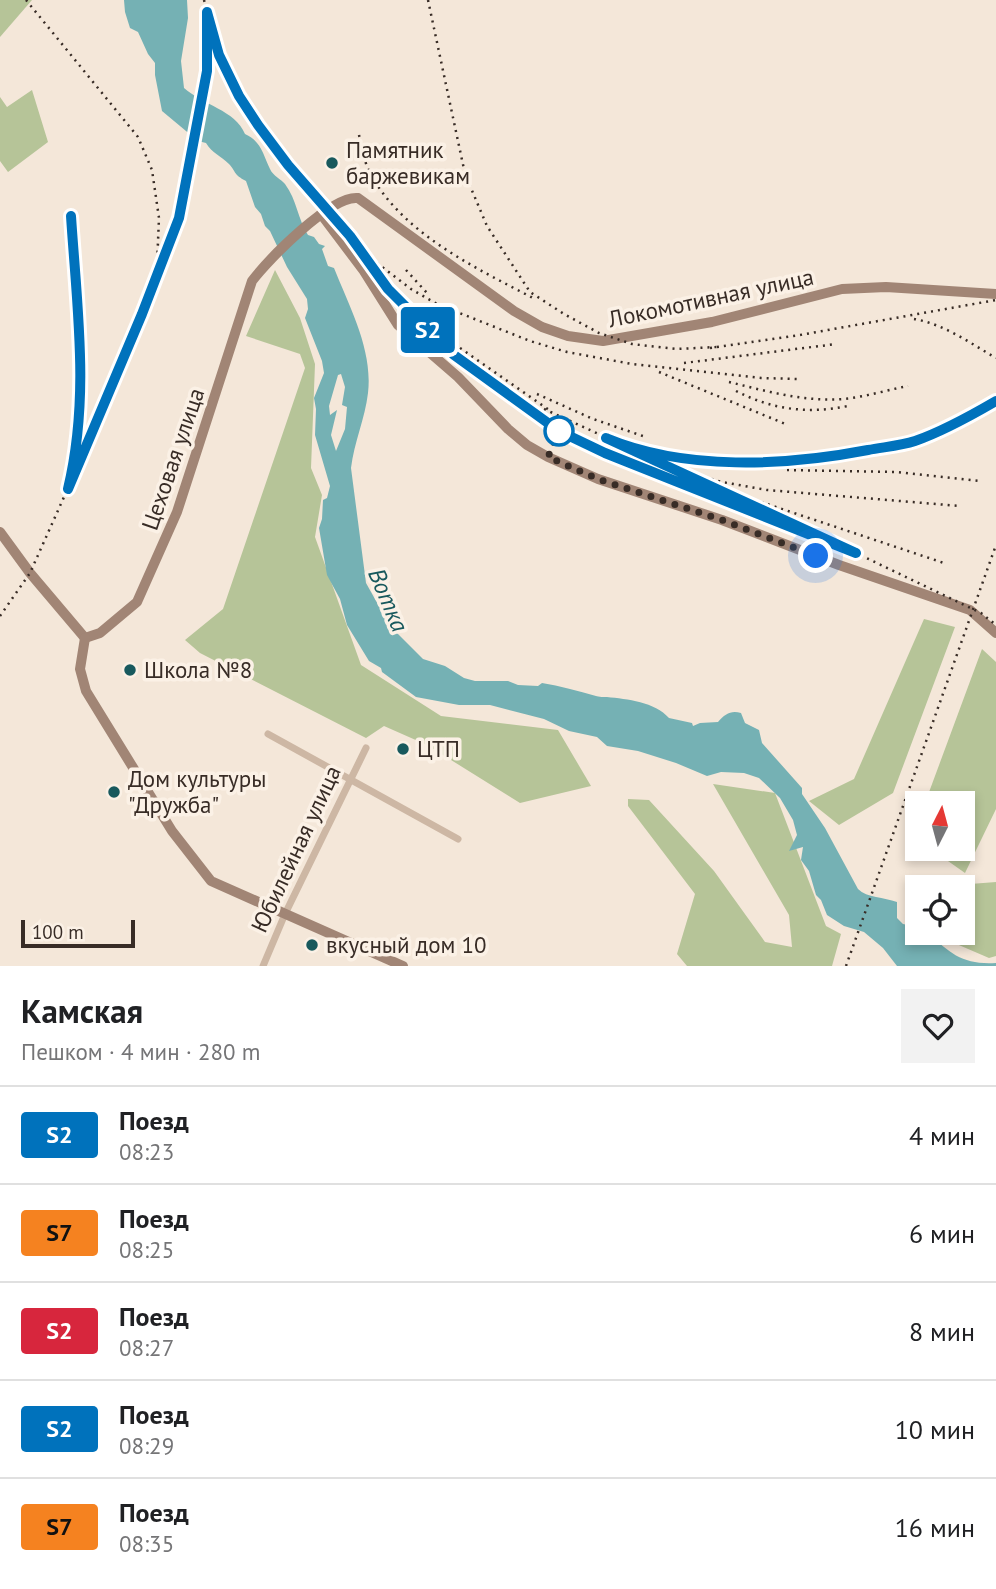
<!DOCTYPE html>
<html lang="ru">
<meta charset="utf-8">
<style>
body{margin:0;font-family:"PT Sans",sans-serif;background:#f2f2f2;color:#202124;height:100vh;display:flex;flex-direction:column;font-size:26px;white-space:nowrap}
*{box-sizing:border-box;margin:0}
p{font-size:23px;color:#757577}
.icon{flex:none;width:38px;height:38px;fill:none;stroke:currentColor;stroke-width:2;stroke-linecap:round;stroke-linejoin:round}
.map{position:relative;height:966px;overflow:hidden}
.drawer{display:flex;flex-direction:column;background:#fff;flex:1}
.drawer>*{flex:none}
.badge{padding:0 14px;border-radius:5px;font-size:24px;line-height:46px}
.needle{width:46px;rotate:6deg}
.fabs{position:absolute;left:905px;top:791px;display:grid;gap:14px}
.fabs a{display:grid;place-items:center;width:70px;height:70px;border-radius:0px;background:#fff;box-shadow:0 4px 10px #0003;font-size:35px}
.scale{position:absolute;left:21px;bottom:18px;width:114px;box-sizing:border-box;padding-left:7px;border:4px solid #382c26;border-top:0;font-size:19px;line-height:24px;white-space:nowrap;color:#382c26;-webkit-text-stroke:5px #fbf1e6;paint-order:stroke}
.you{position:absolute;width:35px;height:35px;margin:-18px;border:5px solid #fff;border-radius:50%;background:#1a73e8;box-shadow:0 0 0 10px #1a73e833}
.map>.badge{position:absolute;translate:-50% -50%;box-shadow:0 0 0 4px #fff}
.round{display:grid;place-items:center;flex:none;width:74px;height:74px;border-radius:0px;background:#f2f2f2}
.headline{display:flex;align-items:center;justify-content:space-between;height:119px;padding:0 21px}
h1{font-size:33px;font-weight:600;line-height:52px}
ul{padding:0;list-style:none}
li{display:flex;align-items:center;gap:21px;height:98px;padding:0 21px;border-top:2px solid #e0e0e0}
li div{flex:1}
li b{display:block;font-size:26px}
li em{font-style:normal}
li .badge{min-width:77px;font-weight:700;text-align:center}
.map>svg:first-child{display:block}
.green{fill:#b6c498}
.water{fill:#75b1b4;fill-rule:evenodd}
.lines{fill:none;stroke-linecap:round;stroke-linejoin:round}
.street{stroke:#cdb7a4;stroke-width:7}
.secondary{stroke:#a18575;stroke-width:10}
.rail{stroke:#382c26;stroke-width:2.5;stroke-dasharray:2 5;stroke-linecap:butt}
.line-casing{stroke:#fff;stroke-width:16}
.line{stroke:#0072bc;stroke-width:10}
.walk{stroke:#382c26;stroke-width:7;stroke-dasharray:0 12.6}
.poi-dot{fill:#18595d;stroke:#fbf1e6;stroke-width:2.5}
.stop-dot{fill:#fff;stroke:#0072bc;stroke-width:3.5}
.labels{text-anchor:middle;stroke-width:7;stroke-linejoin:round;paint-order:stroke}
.poi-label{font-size:23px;fill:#382c26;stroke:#fbf1e6;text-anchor:start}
.street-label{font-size:23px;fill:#382c26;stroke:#fbf1e6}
.water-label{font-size:24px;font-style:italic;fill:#18595d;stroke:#fbf1e6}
</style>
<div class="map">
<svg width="996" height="966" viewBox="0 0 996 966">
<rect width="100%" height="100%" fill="#f4e7d9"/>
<g class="green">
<polygon points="0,0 32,0 0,37"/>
<polygon points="32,90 48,142 8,172 0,161 0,97 7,107"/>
<polygon points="275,270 300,318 315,364 311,468 322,495 315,537 361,665 441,716 558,730 591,786 520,803 427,745 384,726 366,738 200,653 185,640 223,609 305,368 300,354 246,336"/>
<polygon points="924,619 955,627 893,793 839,825 809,801 854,779"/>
<polygon points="982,649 996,662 996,809 965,873 931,849 962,849 962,803 925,803"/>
<polygon points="713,784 775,793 826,926 841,934 832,966 687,966 677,954 695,894 628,806 628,799 649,800 714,871 765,942 792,947 789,915"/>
<polygon points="996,882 996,956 989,958 931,933 962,933 962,887 932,887"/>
</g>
<path class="water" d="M 124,0 L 187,0 L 188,18 L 181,61 L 184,88 C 203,105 235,110 245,134 C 261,141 263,154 270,169 C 273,176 281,179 285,184 C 297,200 298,220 308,235 L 314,237 L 319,244 L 325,246 L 322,249 L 328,266 L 334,268 C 350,308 373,350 368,393 C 365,419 354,442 351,468 L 366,583 L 390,626 L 423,659 L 445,666 L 464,678 L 475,681 L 508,681 L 518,685 L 538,686 L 542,683 C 560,686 578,691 596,696 C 598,697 605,697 607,697 C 627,699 655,702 669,718 L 692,723 L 693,726 L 700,723 L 718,722 C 725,714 731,710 741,713 L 745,723 L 759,730 L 762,743 L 802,788 L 802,794 L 825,828 L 858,889 C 867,898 884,897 897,902 L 897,918 L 903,924 L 917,927 L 917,933 L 929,933 C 950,954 964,965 996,963 L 996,966 L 897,966 L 883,948 L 864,932 L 844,926 L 827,915 L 821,900 L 816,895 L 809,871 L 801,860 L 803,847 L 789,851 L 797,835 L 793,820 L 780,798 L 759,778 L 744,773 L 721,772 L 707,776 L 676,763 L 638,751 L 607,746 L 597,737 L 569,731 L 544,719 L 490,705 L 459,705 L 416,697 L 382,672 L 381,668 L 369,661 L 347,625 L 340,599 L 327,575 L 319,528 L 322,519 L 323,500 L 327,498 L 330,486 L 315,435 L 316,409 L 314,398 L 324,373 L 322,361 L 305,318 L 308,309 L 307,299 L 287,267 L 270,231 L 265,226 L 261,214 L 255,207 L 246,181 C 233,174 237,173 229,164 C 221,156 212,153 206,143 L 198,141 L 162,111 L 155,75 L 155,63 L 148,54 L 138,32 L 130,28 L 125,12 ZM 341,374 L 345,387 L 342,405 L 347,407 L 345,429 L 336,451 L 331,435 L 337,410 L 330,415 L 329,406 L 338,375 Z"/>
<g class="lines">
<g class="street">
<polyline points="268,734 458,839"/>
<polyline points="263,966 285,914 366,748"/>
</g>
<g class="secondary">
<polyline points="321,214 364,271 398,325 458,377 508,429 527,445 548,457 598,479 722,520 839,565 970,610 996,633"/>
<polyline points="0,532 30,573 85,638"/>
<path d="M 85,638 L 100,633 L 137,602 L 177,512 L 252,281 C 269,259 331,195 358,198 L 514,311 L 542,327 L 568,336 L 603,341 L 712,322 L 842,289 L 886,287 L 996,294"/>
<polyline points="85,638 80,669 86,691 172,831 211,881 403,966"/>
</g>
<g class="rail">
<polyline points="26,0 138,137 152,170 159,218 157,265"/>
<polyline points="204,0 219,55 239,96 288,165 381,274"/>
<polyline points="428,0 465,174 487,226 530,292 564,314 599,333 632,344 676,349 717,347"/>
<path d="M 359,135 C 362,147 364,161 369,171 C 401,233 474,267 533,298"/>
<polyline points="71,216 82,382 75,461"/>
<polyline points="377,263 411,289 437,304 530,341 567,352 632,364 761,378 798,379"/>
<polyline points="375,268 389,289 454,355 559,431 605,453 856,553 981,613 996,625"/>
<polyline points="406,270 427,293"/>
<path d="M 914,319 C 944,324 970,343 996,358"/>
<polyline points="460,348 552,412"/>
<polyline points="710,348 800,335 996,300"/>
<polyline points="684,363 836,344"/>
<polyline points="659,372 788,425"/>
<path d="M 729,382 C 766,391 804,402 843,399 C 865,397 887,390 908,386"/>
<path d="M 736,391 C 773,410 808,414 848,406"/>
<polyline points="537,394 593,419 643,436"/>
<polyline points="544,409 625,446 710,460 753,463 823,459 914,441 996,401"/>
<polyline points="651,461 722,482 767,490 960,506"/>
<polyline points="787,470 897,472 980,481"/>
<polyline points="728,491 947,564"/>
<polyline points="0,616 30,573 94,430 179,218 207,71 207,12"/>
<polyline points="846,966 996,545"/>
</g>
</g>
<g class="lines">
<defs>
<path id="line" d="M 71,216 C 77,309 90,397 68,489 L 142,314 L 179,218 L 207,71 L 207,12 L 219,55 L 239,96 L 258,125 L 288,165 L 350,236 L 388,289 L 454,355 L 559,431 L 605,453 L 856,553 L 606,438 C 685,471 785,466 868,450 C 883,447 900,446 915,441 C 941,432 972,415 996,401"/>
</defs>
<use href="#line" class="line-casing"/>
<use href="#line" class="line"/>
<polyline class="walk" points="559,431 548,457 598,479 722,520 816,556"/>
</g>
<g class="poi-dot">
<circle cx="332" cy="163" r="7"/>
<circle cx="130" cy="670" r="7"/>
<circle cx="403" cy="749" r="7"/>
<circle cx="114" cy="792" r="7"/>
<circle cx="312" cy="945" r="7"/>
</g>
<circle class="stop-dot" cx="559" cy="431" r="14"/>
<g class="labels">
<g class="poi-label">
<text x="346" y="158">Памятник<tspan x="346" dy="26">баржевикам</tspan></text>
<text x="144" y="678">Школа №8</text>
<text x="417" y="757">ЦТП</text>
<text x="128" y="787">Дом культуры<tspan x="128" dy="26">"Дружба"</tspan></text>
<text x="326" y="953">вкусный дом 10</text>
</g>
<g class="street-label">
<text transform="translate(711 298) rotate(-12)" y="8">Локомотивная улица</text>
<text transform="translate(173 459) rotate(-71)" y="8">Цеховая улица</text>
<text transform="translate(296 849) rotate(-65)" y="8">Юбилейная улица</text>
</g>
<g class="water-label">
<text transform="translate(388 600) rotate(67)" y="8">Вотка</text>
</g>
</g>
</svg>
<div class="fabs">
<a><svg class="needle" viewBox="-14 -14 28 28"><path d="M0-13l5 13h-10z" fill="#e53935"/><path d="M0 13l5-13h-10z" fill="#757577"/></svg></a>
<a><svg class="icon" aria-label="locate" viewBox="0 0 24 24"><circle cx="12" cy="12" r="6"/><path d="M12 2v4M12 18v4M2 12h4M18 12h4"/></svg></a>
</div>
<div class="scale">100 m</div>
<div class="you" style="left:816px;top:556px"></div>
<b class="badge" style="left:428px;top:330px;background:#0072bc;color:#fff">S2</b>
</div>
<section class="drawer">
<div class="headline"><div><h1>Камская</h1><p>Пешком · 4 мин · 280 m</p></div><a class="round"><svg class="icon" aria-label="heart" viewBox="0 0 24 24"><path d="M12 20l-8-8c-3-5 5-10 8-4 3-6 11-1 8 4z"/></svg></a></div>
<ul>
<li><span class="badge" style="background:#0072bc;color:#fff">S2</span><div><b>Поезд</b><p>08:23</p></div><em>4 мин</em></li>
<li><span class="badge" style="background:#f58220;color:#111">S7</span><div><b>Поезд</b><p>08:25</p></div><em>6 мин</em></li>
<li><span class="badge" style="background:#d7263d;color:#fff">S2</span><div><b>Поезд</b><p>08:27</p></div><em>8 мин</em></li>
<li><span class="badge" style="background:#0072bc;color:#fff">S2</span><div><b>Поезд</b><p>08:29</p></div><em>10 мин</em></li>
<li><span class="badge" style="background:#f58220;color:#111">S7</span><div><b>Поезд</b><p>08:35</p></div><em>16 мин</em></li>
</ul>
</section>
